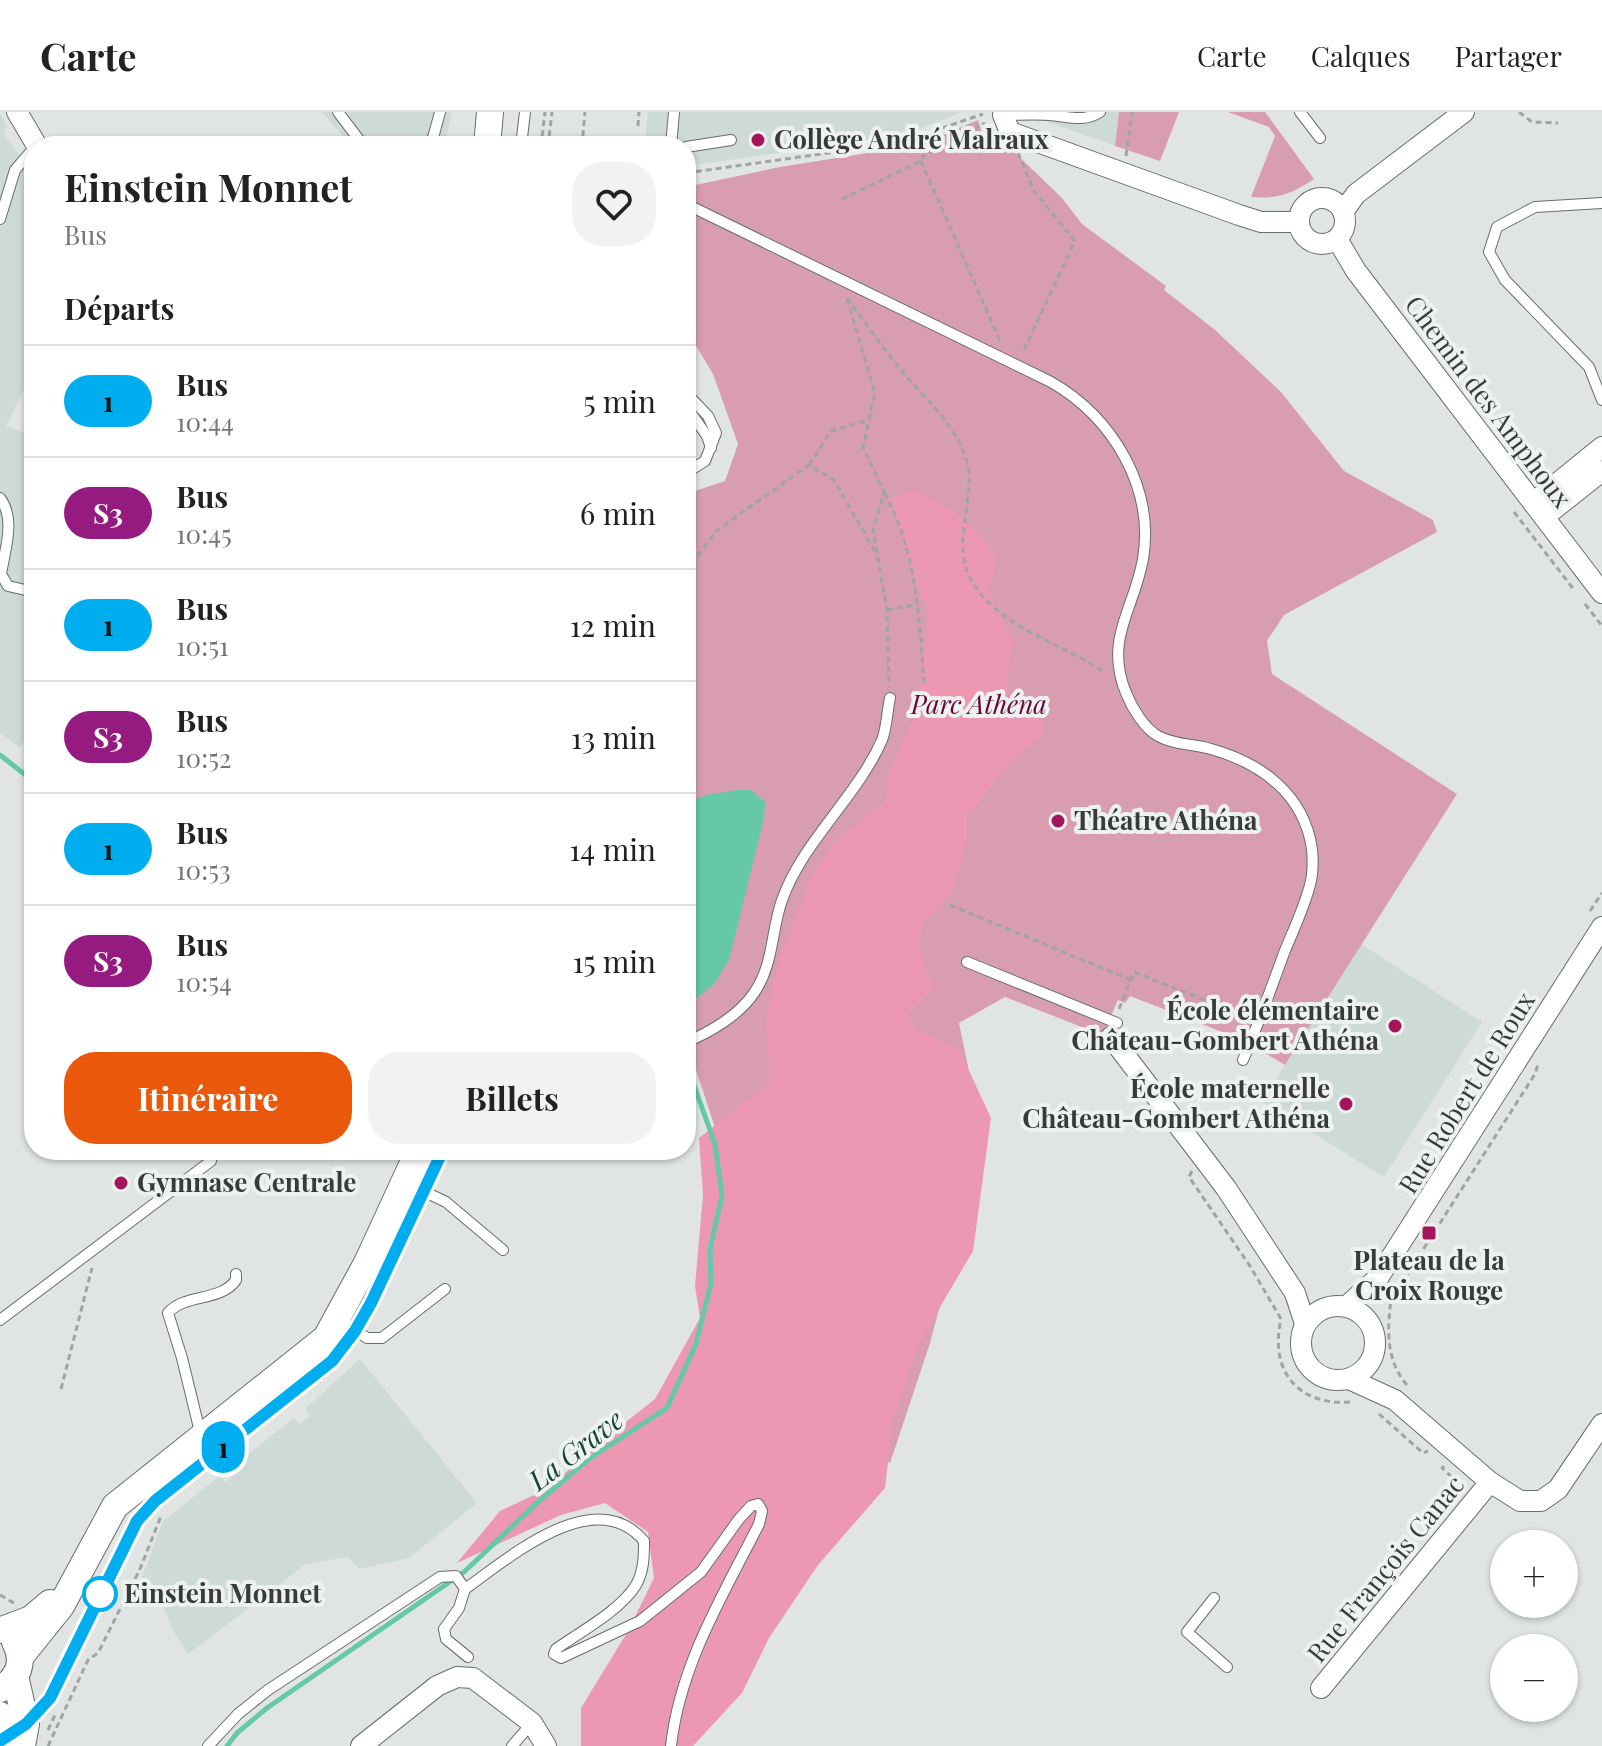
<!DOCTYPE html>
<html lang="fr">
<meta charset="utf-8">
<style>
body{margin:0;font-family:"Playfair Display",serif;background:#f2f2f2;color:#222;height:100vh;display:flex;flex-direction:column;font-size:30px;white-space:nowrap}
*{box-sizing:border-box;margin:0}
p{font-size:26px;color:#767676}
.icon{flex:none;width:44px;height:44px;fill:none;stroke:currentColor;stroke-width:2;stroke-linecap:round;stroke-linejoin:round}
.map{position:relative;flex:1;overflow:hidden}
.sheet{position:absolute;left:24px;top:24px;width:672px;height:1024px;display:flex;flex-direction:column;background:#fff;border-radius:32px;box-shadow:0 2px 6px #0004}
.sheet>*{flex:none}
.badge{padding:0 16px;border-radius:26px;font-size:28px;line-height:52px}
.controls{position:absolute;left:1490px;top:1418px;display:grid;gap:16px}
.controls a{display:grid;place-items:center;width:88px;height:88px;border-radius:50%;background:#fff;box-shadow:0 2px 6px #0004;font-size:40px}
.map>.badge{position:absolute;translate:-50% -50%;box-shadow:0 0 0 4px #fff}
h2{padding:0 40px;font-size:30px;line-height:72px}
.round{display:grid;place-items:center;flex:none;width:84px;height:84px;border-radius:32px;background:#f2f2f2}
.head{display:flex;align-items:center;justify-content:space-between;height:136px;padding:0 40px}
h1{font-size:38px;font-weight:700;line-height:60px}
.cta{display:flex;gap:16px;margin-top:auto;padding:16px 40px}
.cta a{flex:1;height:92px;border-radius:32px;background:#ea580c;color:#fff;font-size:32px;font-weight:700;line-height:92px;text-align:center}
.cta a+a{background:#f2f2f2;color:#222}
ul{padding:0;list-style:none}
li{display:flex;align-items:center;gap:24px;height:112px;padding:0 40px;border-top:2px solid #e0e0e0}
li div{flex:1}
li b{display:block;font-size:30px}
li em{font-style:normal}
li .badge{min-width:88px;font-weight:700;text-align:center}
header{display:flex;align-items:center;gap:48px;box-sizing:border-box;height:112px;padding:0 40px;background:#fff;border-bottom:2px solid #e0e0e0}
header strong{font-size:38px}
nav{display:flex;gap:44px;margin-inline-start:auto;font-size:28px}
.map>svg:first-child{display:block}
.built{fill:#cddad5}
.green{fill:#d89eaf}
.forest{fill:#ec98b3}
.water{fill:#65c8a8}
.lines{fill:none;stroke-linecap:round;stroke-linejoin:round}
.stream{stroke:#65c8a8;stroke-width:5}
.service-casing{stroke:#696d6c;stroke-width:12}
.minor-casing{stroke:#696d6c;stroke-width:22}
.tertiary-casing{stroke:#696d6c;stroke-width:28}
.path{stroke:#a0a4a2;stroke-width:3;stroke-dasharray:6 4;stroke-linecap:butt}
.service{stroke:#fff;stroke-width:10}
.minor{stroke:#fff;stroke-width:20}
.tertiary{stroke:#fff;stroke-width:26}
.line-casing{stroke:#fff;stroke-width:18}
.line{stroke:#00adee;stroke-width:12}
.poi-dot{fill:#a41559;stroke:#edf2f0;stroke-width:3}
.stop-dot{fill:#fff;stroke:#00adee;stroke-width:4}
.labels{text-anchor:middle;stroke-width:8;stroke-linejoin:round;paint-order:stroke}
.poi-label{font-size:26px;font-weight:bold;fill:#393b3a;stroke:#edf2f0;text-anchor:start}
.street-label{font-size:26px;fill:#393b3a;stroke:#edf2f0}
.park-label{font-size:26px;font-style:italic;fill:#6a0537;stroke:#edf2f0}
.stop-label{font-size:26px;font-weight:bold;fill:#393b3a;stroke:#edf2f0;text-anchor:start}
.water-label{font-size:28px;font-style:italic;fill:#164235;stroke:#edf2f0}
</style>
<header>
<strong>Carte</strong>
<nav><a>Carte</a><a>Calques</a><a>Partager</a></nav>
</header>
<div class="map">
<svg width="1602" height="1634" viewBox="0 0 1602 1634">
<rect width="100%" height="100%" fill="#e0e5e3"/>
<g class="built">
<polygon points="322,0 452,0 444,34 351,34"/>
<polygon points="648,0 962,0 920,17 886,26 686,54 686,34 663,34 645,30"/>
<polygon points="1051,0 1119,0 1115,34 1048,10"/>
<polygon points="0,2 7,13 4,22 34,63 34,258 6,314 34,324 34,609 20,636 0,621"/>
<polygon points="1361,832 1482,910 1384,1065 1262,990"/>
<polygon points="360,1247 477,1391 409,1446 360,1457 347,1445 306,1452 188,1542 172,1517 155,1474 142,1465 163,1409 220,1364 225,1370 236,1362 232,1355 294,1306 299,1312 310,1304 305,1297"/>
</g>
<g class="green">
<polygon points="1119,0 1179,0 1160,49 1115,34"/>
<path d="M 1228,0 L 1265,0 L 1314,67 C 1291,82 1279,87 1251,85 L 1275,24 L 1269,15 Z"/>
<polygon points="978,8 984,27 998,39 1007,33 1062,86 1082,112 1166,174 1164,178 1214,217 1281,280 1344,359 1433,408 1437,420 1284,503 1267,529 1272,562 1457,682 1285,953 1243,928 1130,884 1125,891 1118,888 1100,930 1092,919 1005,885 959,911 981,1018 973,1070 930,1231 890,1351 881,1345 719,1028 686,927 686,382 725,369 738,332 713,262 686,217 686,75 780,55 899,36 929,29"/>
</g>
<path class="forest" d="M 912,377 C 949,392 974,414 998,446 L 988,478 L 1014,532 L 1010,542 L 1006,591 L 1043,607 L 1043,622 L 1006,655 L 967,704 L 967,727 L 953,778 L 923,812 L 919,837 L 934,875 L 907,902 L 917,918 L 959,937 L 991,1006 L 973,1139 L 920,1229 L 893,1308 L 885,1376 L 818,1453 L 769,1526 L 742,1581 L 693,1634 L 581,1634 L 581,1596 L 628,1519 L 654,1466 L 648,1420 L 605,1391 L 561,1403 L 457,1451 L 500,1399 L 549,1376 L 589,1339 L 655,1287 L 700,1206 L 695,1174 L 703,1083 L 699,1026 L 770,970 L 766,910 L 779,848 L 812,764 L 838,726 L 886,689 L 889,660 L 919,595 L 928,503 L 907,444 L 891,387 Z"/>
<polygon class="water" points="738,678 751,678 765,690 764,706 729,848 714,872 686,895 686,691 706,683"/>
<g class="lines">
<g class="stream">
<polyline points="0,643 28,665 34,667"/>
<polyline points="227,1634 237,1621 267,1596 464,1460 538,1390 589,1347 667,1296 696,1232 711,1171 710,1137 722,1084 715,1032 686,951"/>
</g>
<defs>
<g id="service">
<polyline points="338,0 360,29 377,34"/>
<polyline points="1300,0 1320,26"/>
<path d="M 1004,3 C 1019,3 1034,2 1049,3 C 1067,4 1083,11 1100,0"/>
<polyline points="424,34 433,26 440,0"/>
<polyline points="521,34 525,0"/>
<polyline points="671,34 674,0"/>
<polyline points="686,35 731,28"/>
<polyline points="1602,91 1535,95 1497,115 1489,140 1505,168 1589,255 1602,288"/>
<path d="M 686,92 L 1051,270 C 1112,305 1155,375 1143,447 C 1134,498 1104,527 1126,581 C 1132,596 1144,616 1158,624 C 1174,633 1194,632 1211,637 C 1261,651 1304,682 1312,737 C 1313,748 1313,762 1310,773 C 1304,796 1293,819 1284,841 C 1271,877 1258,913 1243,948"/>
<polyline points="0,107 15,58 34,36"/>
<polyline points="686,281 708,304 716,321 705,349 686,361"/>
<polyline points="686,294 707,324 711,336"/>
<path d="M 0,386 C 16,407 5,437 1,462 L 8,474 L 34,480"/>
<polyline points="967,850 1117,911"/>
<path d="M 686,930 C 711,920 739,903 754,881 C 774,852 771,819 782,788 C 803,729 857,685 882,628 C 887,615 887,599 890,586"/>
<polyline points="421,1078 446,1090 503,1138"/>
<polyline points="339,1207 367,1226 382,1226 445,1177"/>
<polyline points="0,1208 211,1049"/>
<path d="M 201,1324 L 182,1246 L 168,1201 C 185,1181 221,1190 236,1168 L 236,1162"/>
<path d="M 465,1477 C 510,1445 595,1371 644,1429 C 644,1444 644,1459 636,1473 C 621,1498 580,1520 556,1537 L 554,1542 L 561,1546 L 640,1509 L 701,1460 L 739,1407 L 751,1394 L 758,1392 L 762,1399 L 759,1412 C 723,1483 680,1553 671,1634"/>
<polyline points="1214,1486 1187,1520 1227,1555"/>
<polyline points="28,1610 50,1586 137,1409 155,1389 332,1249 355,1219 371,1191 443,1038"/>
<polyline points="208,1634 238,1602 268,1578 440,1465 456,1464 465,1477 459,1496 444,1517 446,1527 468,1545"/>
<polyline points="512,1634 532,1611"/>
</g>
<g id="minor">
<polyline points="17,0 37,34"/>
<polyline points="1003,3 1010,20 1239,103 1261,110 1298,110"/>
<circle cx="1322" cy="109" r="23"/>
<polyline points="1343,100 1356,82 1464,0"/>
<polyline points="1337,127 1356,159 1602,481"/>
<polyline points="1533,391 1602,335"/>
<polyline points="1544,405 1602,359"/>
<polyline points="1111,925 1226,1076 1295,1181 1305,1212"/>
<circle cx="1338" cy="1231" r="37"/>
<polyline points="1347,1194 1378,1166 1602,815"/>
<polyline points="1349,1267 1395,1288 1490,1370 1520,1389 1541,1389 1558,1377 1602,1312"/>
<polyline points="1321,1576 1490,1370"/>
<polyline points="361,1634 437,1574 457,1565 473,1566 532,1611 546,1634"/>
</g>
<g id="tertiary">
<polyline points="487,34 490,0"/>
<polyline points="2,1518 31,1507 50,1491"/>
<polyline points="20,1545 61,1494 115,1394 326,1226 367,1151 419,1038"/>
<polyline points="15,1564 26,1612 22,1634"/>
<path d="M 0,1577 C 19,1567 25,1549 15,1530"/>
<polyline points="0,1603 6,1612 10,1634"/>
</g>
</defs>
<use href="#service" class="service-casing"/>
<use href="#minor" class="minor-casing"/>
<use href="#tertiary" class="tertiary-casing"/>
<g class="path">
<polyline points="1519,0 1532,10 1558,11"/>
<polyline points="638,14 639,0"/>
<polyline points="541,34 545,0"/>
<polyline points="548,34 552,0"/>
<polyline points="582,34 585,0"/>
<polyline points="1018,41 1034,79 1075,129 1023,240"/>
<polyline points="1126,44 1132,0"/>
<polyline points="921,49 1000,229"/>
<polyline points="686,61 885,33 916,25 983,2"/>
<polyline points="842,87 921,49 923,44 985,11"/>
<path d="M 847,186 C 865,210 883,236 902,259 C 925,287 960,316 968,354 C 975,390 949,437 974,473 C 1004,518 1063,531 1105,561"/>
<polyline points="847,187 875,281 863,335 884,380 873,418 887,498 889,575"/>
<polyline points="809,353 831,319 869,308"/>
<path d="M 884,381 C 917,438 919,506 924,571"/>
<polyline points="1514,400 1575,479"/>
<polyline points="686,460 716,419 809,353 834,368 876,441"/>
<polyline points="1585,492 1602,514"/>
<polyline points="887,498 918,492"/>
<polyline points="950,793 1131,868"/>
<polyline points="1590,799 1602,781"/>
<polyline points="1119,897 1134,860 1245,904"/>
<path d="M 1192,1059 L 1189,1065 L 1250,1154 L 1281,1207 C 1269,1259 1298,1294 1351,1290"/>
<path d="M 1407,1273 C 1386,1249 1387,1218 1391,1188 L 1535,962 L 1538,952"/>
<polyline points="61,1277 92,1156"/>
<polyline points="1379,1302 1423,1341 1428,1339"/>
<polyline points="1444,1354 1442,1356 1463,1375"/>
<polyline points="0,1483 14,1491"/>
<polyline points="48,1618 55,1603"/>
<polyline points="48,1634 88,1548 98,1541 140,1457 161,1404"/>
</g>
<use href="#service" class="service"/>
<use href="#minor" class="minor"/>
<use href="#tertiary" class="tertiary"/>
</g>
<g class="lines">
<defs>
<polyline id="line" points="0,1629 26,1612 50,1586 137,1409 155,1389 332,1249 355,1219 371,1191 443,1038"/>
</defs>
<use href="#line" class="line-casing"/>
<use href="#line" class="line"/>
</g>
<g class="poi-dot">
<circle cx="758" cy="28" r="8"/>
<circle cx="1058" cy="709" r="8"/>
<circle cx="1395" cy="914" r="8"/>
<circle cx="1346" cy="992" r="8"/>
<circle cx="121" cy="1071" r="8"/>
<rect x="1421" y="1113" width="16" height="16" rx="4"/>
</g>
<circle class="stop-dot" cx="100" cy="1482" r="16"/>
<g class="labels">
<g class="poi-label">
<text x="774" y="37">Collège André Malraux</text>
<text x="1074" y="718">Théatre Athéna</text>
<text x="1379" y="908" text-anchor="end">École élémentaire<tspan x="1379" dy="30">Château-Gombert Athéna</tspan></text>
<text x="1330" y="986" text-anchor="end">École maternelle<tspan x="1330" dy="30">Château-Gombert Athéna</tspan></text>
<text x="137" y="1080">Gymnase Centrale</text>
<text x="1429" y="1158" text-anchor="middle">Plateau de la<tspan x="1429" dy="30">Croix Rouge</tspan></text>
</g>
<g class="street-label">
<text transform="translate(1488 290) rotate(53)" y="9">Chemin des Amphoux</text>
<text transform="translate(1467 981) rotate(-58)" y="9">Rue Robert de Roux</text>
<text transform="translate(1386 1457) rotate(-51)" y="9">Rue François Canac</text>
</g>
<g class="park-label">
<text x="979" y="602">Parc Athéna</text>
</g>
<g class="stop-label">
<text x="124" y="1491">Einstein Monnet</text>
</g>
<g class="water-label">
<text transform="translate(576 1338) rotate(-38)" y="10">La Grave</text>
</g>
</g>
</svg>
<div class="controls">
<a>+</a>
<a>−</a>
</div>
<b class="badge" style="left:223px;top:1335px;background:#00adee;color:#111">1</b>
<section class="sheet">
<div class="head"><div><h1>Einstein Monnet</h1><p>Bus</p></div><a class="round"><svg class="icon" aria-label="heart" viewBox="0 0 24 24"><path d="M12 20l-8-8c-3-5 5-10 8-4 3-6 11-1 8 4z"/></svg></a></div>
<h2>Départs</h2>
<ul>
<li><span class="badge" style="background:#00adee;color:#111">1</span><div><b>Bus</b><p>10:44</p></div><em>5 min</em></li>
<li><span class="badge" style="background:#951b81;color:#fff">S3</span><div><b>Bus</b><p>10:45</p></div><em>6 min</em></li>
<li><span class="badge" style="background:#00adee;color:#111">1</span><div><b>Bus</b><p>10:51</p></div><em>12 min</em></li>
<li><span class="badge" style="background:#951b81;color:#fff">S3</span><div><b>Bus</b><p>10:52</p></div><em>13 min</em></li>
<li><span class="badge" style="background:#00adee;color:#111">1</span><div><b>Bus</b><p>10:53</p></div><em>14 min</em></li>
<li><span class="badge" style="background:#951b81;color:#fff">S3</span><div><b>Bus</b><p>10:54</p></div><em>15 min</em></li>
</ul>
<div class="cta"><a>Itinéraire</a><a>Billets</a></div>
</section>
</div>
